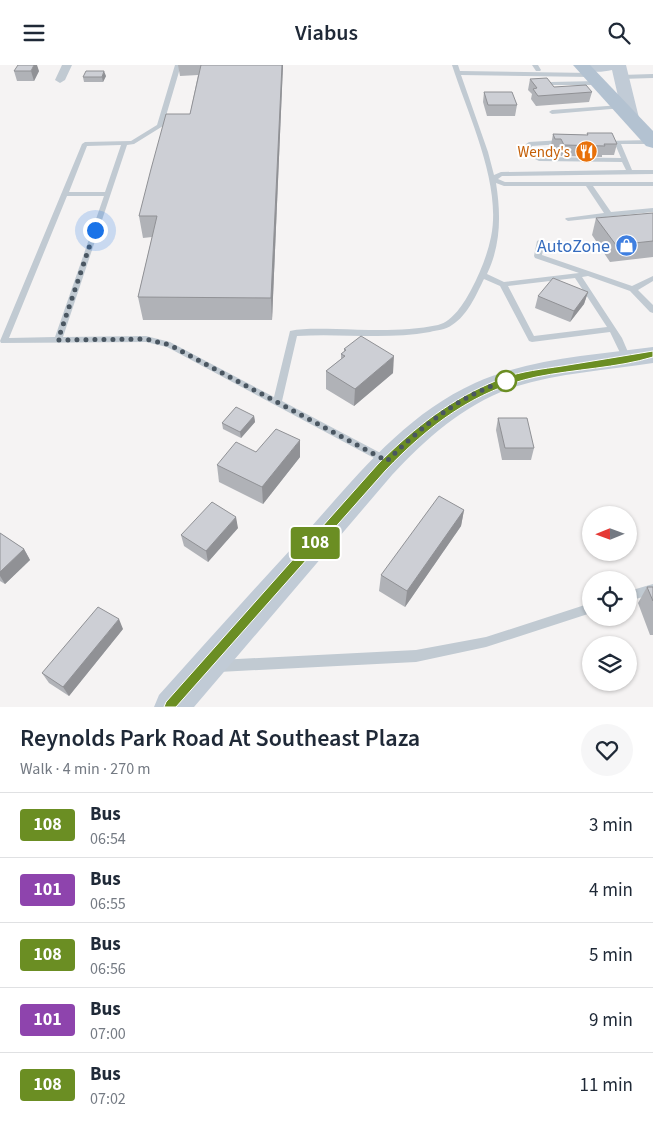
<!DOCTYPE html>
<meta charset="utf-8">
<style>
body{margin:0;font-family:"Source Sans 3",sans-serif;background:#f6f6f7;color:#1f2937;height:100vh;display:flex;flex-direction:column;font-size:19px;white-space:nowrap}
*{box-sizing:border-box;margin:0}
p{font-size:16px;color:#747a83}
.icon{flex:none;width:28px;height:28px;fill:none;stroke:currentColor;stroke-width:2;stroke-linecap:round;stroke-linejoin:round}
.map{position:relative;height:642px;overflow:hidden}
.side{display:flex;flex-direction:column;background:#fff;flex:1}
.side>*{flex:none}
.badge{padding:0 10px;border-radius:4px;font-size:18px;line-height:32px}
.needle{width:32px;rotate:269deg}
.fabs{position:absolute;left:582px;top:441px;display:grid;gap:10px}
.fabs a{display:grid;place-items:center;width:55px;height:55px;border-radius:50%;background:#fff;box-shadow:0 1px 4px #0004;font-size:25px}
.you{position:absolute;width:25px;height:25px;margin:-12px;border:4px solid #fff;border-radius:50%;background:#1a73e8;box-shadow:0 0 0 8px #1a73e833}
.map>.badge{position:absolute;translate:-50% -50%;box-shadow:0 0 0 2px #fff}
.round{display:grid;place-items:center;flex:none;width:52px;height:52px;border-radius:26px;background:#f6f6f7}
.overview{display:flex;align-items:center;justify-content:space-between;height:85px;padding:0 20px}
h1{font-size:24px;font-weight:600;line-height:38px}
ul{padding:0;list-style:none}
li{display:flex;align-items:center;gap:15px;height:65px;padding:0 20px;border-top:1px solid #e0e1e3}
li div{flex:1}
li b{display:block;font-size:19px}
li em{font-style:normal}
li .badge{min-width:55px;font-weight:700;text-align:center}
header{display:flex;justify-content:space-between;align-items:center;height:65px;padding:0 20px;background:#fff;font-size:22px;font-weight:600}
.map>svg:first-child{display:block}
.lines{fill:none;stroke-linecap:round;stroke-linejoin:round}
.service{fill:#c1cad2;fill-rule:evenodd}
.minor{fill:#c1cad2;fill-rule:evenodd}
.secondary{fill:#c1cbd6;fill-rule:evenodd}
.primary{fill:#b3c2d1;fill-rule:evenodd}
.wall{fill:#b0b2b7}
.shaded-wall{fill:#909195}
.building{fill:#cdcfd5;stroke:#909195}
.line{fill:#6b8e23;stroke:#fff}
.walk{stroke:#4a5661;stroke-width:5;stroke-dasharray:0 9}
.stop-dot{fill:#fff;stroke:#6b8e23;stroke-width:2.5}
.labels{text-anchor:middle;stroke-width:4;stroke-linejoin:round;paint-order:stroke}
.far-food-label{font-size:15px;fill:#c56008;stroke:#fff;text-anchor:end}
.shop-label{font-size:18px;fill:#366cbe;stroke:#fff;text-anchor:end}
</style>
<header><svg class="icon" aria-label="menu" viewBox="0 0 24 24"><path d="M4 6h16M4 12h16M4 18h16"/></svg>Viabus<svg class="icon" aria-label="search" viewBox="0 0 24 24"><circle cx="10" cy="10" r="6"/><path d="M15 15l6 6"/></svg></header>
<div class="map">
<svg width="653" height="642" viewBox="0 0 653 642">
<rect width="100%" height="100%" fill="#f5f3f3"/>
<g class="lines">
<g class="service">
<path d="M 175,0 L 181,0 L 163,61 L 134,79 L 127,80 L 63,272 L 146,271 L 170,277 L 274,332 L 290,266 C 304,263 321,264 336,264 C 369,265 405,267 438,260 C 453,256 464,238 471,225 C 480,208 487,191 491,172 C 502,119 468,50 452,0 L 458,0 L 460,6 L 591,8 L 594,10 L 591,12 L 461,10 L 488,87 L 494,110 L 501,107 L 626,105 L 622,97 L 539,96 L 523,88 L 526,79 L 529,77 L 562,75 L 565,77 L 562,79 L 532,81 L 529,87 L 540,92 L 621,93 L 615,79 L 603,78 L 603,76 L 653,75 L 652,79 L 621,79 L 632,105 L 653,105 L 653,109 L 502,111 L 498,114 L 505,117 L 653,117 L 653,121 L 593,121 L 611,147 L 653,143 L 653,147 L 568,156 L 565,154 L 566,153 L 604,148 L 586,121 L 504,121 L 496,118 C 501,149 501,180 487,209 L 504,217 L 579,208 L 535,193 L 534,191 L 537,176 L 541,174 L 545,176 L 542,190 L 632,221 L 653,211 L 653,216 L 638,225 L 653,240 L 653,248 L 650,247 L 630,226 L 588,211 L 582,212 L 622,273 L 631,294 L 630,296 L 624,296 L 610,267 L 532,277 L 529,276 L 500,221 L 484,214 C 476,230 468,250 452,260 C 445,265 437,265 430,267 C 386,275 341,268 297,271 L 282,336 L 390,393 L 392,396 L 390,399 L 387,400 L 167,282 L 146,277 L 1,278 L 0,276 L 82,79 L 85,77 L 131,76 L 157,60 ZM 121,80 L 105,127 L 69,127 L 87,81 ZM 67,131 L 104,131 L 55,272 L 9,273 ZM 575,213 L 607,262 L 534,271 L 508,221 Z"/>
<polygon points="532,0 538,0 541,5 540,6 536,6"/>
<polygon points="653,9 653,13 621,14 618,12 621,10"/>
<polygon points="551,17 597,16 600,18 597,20 549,20 548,19"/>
<polygon points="621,40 624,42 623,43 552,49 549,47 552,45"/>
<polygon points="653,519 653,529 629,536 629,526"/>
<polygon points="591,538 591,548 486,582 416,597 219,607 215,605 213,601 215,597 219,595 416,585 486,572"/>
</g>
<polygon class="minor" points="62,0 72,0 65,15 60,18 55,15"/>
<g class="secondary">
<path d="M 575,0 L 626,0 L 639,53 L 637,57 L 625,57 L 623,53 L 612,5 C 600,8 589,7 577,4 Z"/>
<path d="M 653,282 L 653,298 C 607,305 559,308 514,322 C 466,338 426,373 392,410 L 194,642 L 154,642 L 159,630 C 207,576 255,523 304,470 C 355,413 404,350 475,318 C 531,293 594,290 653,282 Z"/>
</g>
<polygon class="primary" points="573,0 590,0 653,66 653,83 646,81"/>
</g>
<g class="wall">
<polygon points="178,0 283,0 272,255 143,255 138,232 152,172 143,173 139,151 190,49 198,10 180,11"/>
<polygon points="14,6 39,6 34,16 17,16"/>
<polygon points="106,11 103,17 84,17 83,12"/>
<polygon points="530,14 554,22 592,27 589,37 536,41 531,34 532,29 528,25"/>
<polygon points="484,27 517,40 515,51 487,51 483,37"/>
<polygon points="587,68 617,79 614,90 602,90 602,92 561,91 558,84 553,84 551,80 553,69 587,70"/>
<polygon points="653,148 653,192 610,197 592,170 596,153"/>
<polygon points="588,227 584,239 570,257 535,243 538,231"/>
<polygon points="344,284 393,308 354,341 326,324 326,306 341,294 341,289 344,287"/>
<polygon points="254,351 255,357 241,373 223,364 222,358"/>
<polygon points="498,353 534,383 531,395 502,395 496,365"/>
<polygon points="256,387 300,392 263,439 219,417 217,400"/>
<polygon points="464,445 461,461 405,542 379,526 381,510"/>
<polygon points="238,463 208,497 184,481 181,470"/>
<polygon points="0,468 24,484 30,495 5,519 0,516"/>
<polygon points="647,522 653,522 653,570 650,570 638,538"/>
<polygon points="123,564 69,631 49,618 42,608"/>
</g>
<g class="shaded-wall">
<polygon points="34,0 37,0 39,6 34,16 31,6"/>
<polygon points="282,0 283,0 272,255 271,233"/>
<polygon points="104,6 106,11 103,17 102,12"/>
<polygon points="588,227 584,239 570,257 574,246"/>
<polygon points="394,291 393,308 354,341 355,324"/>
<polygon points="254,351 255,357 241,373 240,367"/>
<polygon points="300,375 300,392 263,439 262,422"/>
<polygon points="464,445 461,461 405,542 407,526"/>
<polygon points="236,452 238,463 208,497 206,486"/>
<polygon points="24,484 30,495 5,519 0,511 0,507"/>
<polygon points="119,554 123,564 69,631 63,622"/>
</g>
<g class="building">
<polygon points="18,0 34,0 31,6 14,6"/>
<polygon points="201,0 282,0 271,233 138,232 157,151 139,151 151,104 166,49 190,49"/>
<polygon points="86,6 104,6 102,12 83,12"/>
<polygon points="547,13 554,22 586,20 592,27 538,31 533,24 537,23 530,14"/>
<polygon points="484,27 512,27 517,40 488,40"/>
<polygon points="587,68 612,68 617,79 604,79 605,81 564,80 561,74 555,74 553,69 588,70"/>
<polygon points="653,148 653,176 616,180 596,153"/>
<polygon points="553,213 588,227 574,246 538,231"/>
<polygon points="361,271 394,291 355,324 326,306 345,291 341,289 346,285 344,284"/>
<polygon points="236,342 254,351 240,367 222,358"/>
<polygon points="498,353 527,353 534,383 505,383"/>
<polygon points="276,364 300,375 262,422 217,400 236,377 256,387"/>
<polygon points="439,431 464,445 407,526 381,510"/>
<polygon points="212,437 236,452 206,486 181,470"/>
<polygon points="0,468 24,484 0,507"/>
<polygon points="647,522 653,522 653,536"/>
<polygon points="98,542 119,554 63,622 42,608"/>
</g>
<path class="line" d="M 653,286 L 653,292 C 617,303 575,304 536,312 C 475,325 428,361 386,405 L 176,642 L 164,642 L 166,637 L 378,399 C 415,362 453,332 503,313 C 522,306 543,304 562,301 C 593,296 623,291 653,286 Z"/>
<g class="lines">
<path class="walk" d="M 95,165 L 58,275 L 146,274 L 170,280 L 387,396 C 421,362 460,330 506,316"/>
</g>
<defs>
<symbol id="restaurant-disc" viewBox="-11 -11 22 22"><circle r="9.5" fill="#e8710a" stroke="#fff"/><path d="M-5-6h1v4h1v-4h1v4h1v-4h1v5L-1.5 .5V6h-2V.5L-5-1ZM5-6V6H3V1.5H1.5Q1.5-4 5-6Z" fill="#fff"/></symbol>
<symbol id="shop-disc" viewBox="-11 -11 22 22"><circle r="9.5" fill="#3f7fe0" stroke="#fff"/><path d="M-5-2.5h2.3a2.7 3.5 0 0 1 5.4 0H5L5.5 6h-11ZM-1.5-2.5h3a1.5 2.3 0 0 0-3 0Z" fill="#fff"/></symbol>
</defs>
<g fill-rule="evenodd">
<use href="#restaurant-disc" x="574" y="74" width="25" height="25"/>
<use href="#shop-disc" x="614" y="168" width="25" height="25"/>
</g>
<circle class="stop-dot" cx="506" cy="316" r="10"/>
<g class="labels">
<g class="far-food-label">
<text x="570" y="92">Wendy's</text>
</g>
<g class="shop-label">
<text x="610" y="187">AutoZone</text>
</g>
</g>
</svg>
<div class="fabs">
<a><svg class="needle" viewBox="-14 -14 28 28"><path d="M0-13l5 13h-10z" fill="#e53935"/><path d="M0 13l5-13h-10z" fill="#747a83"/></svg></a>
<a><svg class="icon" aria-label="locate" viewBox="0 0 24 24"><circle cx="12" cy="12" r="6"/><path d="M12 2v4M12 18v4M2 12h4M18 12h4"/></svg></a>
<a><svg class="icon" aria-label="layers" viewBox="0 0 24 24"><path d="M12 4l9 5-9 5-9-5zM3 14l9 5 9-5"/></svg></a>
</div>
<div class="you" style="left:95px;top:165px"></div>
<b class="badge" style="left:315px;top:478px;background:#6b8e23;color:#fff">108</b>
</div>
<section class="side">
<div class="overview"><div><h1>Reynolds Park Road At Southeast Plaza</h1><p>Walk · 4 min · 270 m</p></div><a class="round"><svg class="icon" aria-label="heart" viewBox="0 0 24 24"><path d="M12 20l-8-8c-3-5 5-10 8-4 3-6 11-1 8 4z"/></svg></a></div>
<ul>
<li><span class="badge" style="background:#6b8e23;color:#fff">108</span><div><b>Bus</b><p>06:54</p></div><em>3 min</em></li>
<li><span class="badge" style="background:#8e44ad;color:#fff">101</span><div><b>Bus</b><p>06:55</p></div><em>4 min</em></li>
<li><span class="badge" style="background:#6b8e23;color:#fff">108</span><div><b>Bus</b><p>06:56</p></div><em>5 min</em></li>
<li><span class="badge" style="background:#8e44ad;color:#fff">101</span><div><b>Bus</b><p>07:00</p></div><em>9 min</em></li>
<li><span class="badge" style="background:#6b8e23;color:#fff">108</span><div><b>Bus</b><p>07:02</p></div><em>11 min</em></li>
</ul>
</section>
